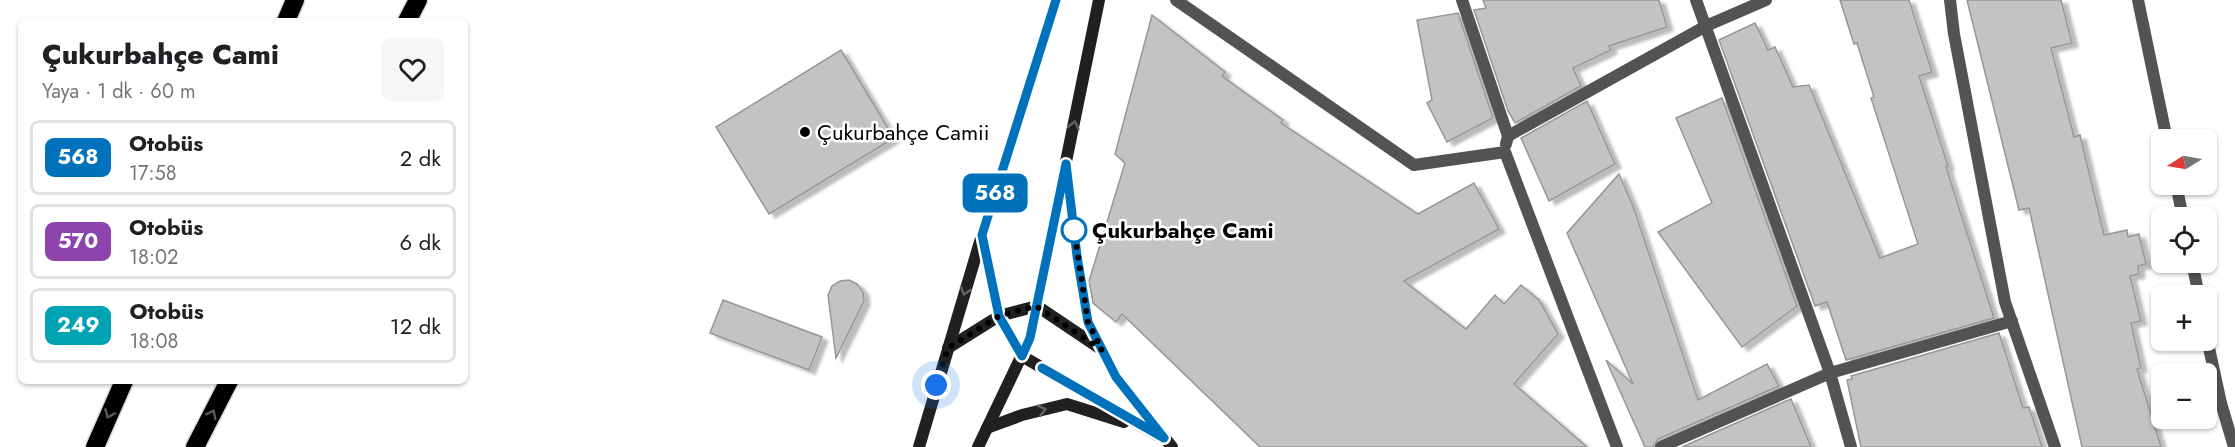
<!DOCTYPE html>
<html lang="tr">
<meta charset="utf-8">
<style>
body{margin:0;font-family:Jost,sans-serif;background:#f6f6f6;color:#202124;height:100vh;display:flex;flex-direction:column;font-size:22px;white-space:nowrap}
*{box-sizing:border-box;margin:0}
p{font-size:20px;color:#757577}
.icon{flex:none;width:33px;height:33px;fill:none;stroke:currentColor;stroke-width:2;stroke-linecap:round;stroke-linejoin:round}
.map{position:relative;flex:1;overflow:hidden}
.side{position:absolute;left:18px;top:18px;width:450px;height:366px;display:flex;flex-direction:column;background:#fff;border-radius:9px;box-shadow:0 2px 4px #0004}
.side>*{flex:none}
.badge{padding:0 12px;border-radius:9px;font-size:21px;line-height:39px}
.needle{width:39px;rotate:259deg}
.fabs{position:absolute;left:2151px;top:129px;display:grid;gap:12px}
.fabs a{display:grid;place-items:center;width:66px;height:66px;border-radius:9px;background:#fff;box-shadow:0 2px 4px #0004;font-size:30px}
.you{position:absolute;width:30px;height:30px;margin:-15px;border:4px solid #fff;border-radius:50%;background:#1a73e8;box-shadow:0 0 0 9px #1a73e833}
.map>.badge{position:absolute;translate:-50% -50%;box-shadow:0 0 0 3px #fff}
.round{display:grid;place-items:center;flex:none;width:63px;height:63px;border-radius:9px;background:#f6f6f6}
.head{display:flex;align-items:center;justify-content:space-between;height:102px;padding:0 24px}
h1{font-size:28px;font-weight:800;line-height:45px}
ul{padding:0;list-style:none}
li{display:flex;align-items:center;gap:18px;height:75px;margin:0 12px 9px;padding:0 12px;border:3px solid #e0e0e0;border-radius:9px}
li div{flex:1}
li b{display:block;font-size:22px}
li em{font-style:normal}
li .badge{min-width:66px;font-weight:700;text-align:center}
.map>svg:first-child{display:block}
.building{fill:#c3c3c3;stroke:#979797;stroke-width:1.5;filter:url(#shadow)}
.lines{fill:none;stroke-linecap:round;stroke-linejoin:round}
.motorway-casing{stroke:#dbdbdb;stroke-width:21}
.minor{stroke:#535353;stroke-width:12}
.secondary{stroke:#202020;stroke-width:12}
.motorway{stroke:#000;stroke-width:18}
.oneway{stroke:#636363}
.oneway2{stroke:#595959}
.line-casing{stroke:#fff;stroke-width:14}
.line{stroke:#0072bc;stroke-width:9}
.walk{stroke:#000;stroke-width:6;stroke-dasharray:0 10.8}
.poi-dot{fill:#000;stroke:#fff;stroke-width:2}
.stop-dot{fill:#fff;stroke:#0072bc;stroke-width:3}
.labels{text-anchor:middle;stroke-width:5;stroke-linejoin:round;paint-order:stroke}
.poi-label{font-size:22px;fill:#000;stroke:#fff;text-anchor:start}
.stop-label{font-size:22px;font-weight:bold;fill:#000;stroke:#fff;text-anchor:start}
</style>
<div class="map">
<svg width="2235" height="447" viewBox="0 0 2235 447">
<defs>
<filter id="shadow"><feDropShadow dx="6" dy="4" stdDeviation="1.5" flood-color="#0004"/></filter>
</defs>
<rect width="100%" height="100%" fill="#fff"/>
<g class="building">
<polygon points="1483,0 1659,0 1667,27 1609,46 1611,50 1573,68 1581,86 1515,123 1508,111 1474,10 1486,8"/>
<polygon points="1840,0 1909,0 1932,72 1919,76 1948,166 1946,167 1994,318 1846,360 1827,302 1815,306 1719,40 1755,23 1768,50 1775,47 1793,87 1809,85 1880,258 1918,244 1871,98 1874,97 1857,43 1854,44"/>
<polygon points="1967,0 2061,0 2072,43 2051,48 2074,137 2080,135 2104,235 2127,230 2128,237 2139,234 2146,264 2138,266 2139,274 2130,276 2141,321 2131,323 2141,368 2137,369 2161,447 2082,447 2029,208 2019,210"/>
<polygon points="1458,13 1493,118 1447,142 1427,103 1432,100 1417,20"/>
<polygon points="1152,15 1225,72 1222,76 1283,120 1281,123 1418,214 1474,183 1499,229 1404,281 1466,329 1495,295 1504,304 1521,285 1539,300 1558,334 1514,384 1587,447 1260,447 1122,314 1116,322 1093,303 1089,281 1125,163 1115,154"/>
<polygon points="841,50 894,138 769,214 716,127"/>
<polygon points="1722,98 1797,306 1742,347 1658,232 1712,203 1676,118"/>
<polygon points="1587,101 1615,164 1549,201 1521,138"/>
<polygon points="1619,174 1633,206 1698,400 1767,364 1779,386 1658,439 1653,447 1645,447 1606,360 1633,384 1567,233"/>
<polygon points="849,280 857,284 863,292 864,301 836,358 828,295 832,286 840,281"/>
<polygon points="723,300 822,337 809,370 710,333"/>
<polygon points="1999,333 2023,408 2029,407 2042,447 1861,447 1847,380 1852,379 1851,376"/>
<polygon points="1791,399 1811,447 1682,447 1786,401"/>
</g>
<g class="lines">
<defs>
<g id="motorway">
<polyline points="286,21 295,0"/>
<polyline points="407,21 418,0"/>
<polyline points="95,447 124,381"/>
<polyline points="195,447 229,381"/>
</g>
</defs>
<use href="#motorway" class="motorway-casing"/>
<g class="minor">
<polyline points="1176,0 1414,165 1505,152 1617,447"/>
<polyline points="1462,0 1508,136 1506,144"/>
<polyline points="1696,0 1830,373 1851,447"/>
<polyline points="1950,0 1954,34 2005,302 2055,447"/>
<polyline points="2138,0 2167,140"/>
<polyline points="1508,136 1706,26 1766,0"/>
<polyline points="2176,184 2183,218"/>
<polyline points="2192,262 2199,296"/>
<polyline points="2206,334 2221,403 2234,447"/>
<polyline points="1661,447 1830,373 2012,321"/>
</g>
<g class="secondary">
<polyline points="1067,174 1077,256 1088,322 1116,377 1172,447"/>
<polyline points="983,238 999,316 1022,356 1157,435"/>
<polyline points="948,348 999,316 1037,306 1101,349"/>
<polyline points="987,428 1022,415 1067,404 1124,422"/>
<polyline points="919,447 982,235 1056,0"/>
<polyline points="978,447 1030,338 1099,0"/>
</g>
<use href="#motorway" class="motorway"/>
</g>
<defs><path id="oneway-chevron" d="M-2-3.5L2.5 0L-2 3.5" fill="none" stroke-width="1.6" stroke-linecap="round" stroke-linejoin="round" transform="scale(1.5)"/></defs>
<g class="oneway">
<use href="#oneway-chevron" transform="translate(1074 125) rotate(-79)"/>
<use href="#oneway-chevron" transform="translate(965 291) rotate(107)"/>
<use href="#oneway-chevron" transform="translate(1042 410) rotate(-14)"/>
</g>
<g class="oneway2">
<use href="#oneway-chevron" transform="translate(109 414) rotate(114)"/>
<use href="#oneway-chevron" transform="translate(212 414) rotate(-63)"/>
</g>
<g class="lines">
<defs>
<polyline id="line" points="1042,368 1164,438 1116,377 1088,322 1077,256 1066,164 1030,338 1022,356 999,316 982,235 1056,0"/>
</defs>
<use href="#line" class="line-casing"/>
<use href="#line" class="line"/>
<polyline class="walk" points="936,385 948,348 999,316 1036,306 1102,350 1088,322 1074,230"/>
</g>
<circle class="poi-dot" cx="805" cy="132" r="6"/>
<circle class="stop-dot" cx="1074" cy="230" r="12"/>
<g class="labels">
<g class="poi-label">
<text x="817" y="140">Çukurbahçe Camii</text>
</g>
<g class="stop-label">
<text x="1092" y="238">Çukurbahçe Cami</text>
</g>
</g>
</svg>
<div class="fabs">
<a><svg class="needle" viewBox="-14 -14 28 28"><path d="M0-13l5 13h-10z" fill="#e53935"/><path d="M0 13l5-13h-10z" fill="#757577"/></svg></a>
<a><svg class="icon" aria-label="locate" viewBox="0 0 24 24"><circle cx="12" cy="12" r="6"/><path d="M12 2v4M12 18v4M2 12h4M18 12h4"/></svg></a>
<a>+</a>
<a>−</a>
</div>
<div class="you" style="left:936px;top:385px"></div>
<b class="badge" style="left:995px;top:193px;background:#0072bc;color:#fff">568</b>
<section class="side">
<div class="head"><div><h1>Çukurbahçe Cami</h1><p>Yaya · 1 dk · 60 m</p></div><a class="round"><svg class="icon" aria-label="heart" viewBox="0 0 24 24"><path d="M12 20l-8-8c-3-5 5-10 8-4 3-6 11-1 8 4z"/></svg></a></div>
<ul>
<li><span class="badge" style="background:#0072bc;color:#fff">568</span><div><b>Otobüs</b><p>17:58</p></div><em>2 dk</em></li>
<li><span class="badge" style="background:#8e44ad;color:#fff">570</span><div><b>Otobüs</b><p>18:02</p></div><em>6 dk</em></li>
<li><span class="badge" style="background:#00a3b4;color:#fff">249</span><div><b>Otobüs</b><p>18:08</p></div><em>12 dk</em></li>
</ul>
</section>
</div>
